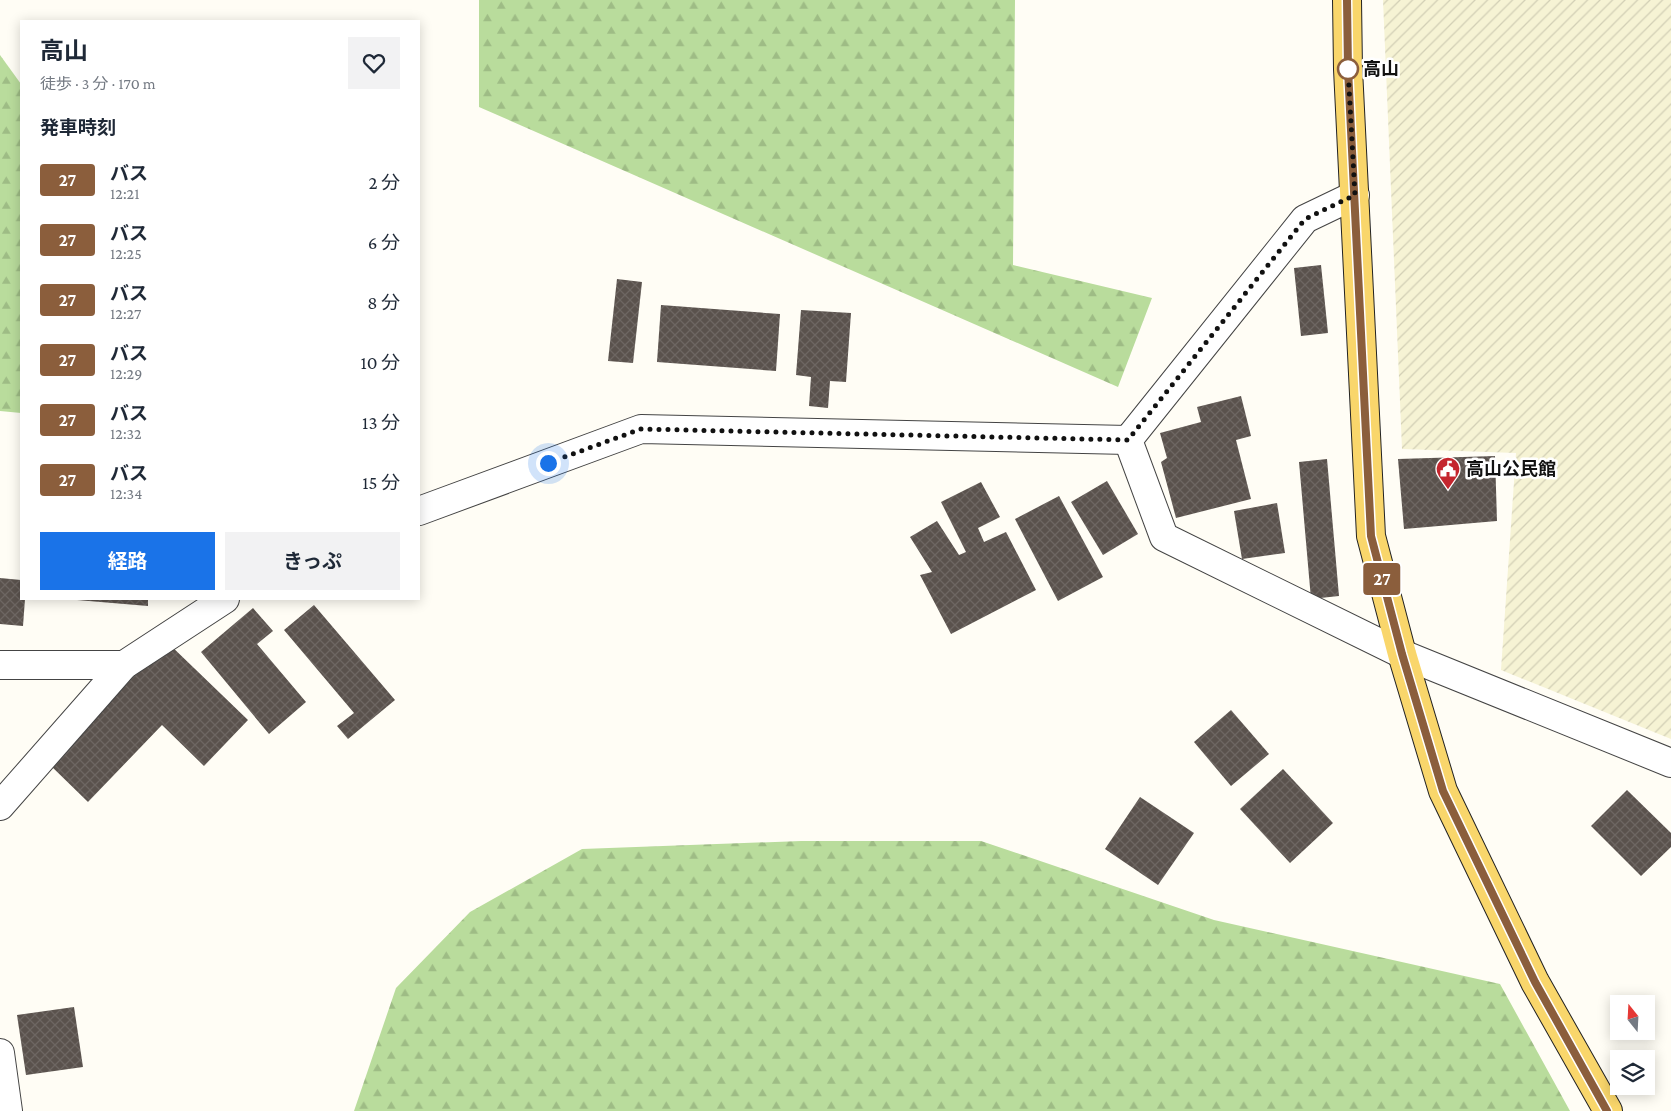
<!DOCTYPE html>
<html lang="ja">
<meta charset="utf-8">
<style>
body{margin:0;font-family:"Crimson Pro","Noto Sans JP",serif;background:#f2f2f3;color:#1f2937;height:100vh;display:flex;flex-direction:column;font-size:19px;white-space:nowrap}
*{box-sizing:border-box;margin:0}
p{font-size:16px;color:#747a83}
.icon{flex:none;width:28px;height:28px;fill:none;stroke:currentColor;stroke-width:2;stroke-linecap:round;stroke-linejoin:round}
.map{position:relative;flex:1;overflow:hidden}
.details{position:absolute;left:20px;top:20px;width:400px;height:580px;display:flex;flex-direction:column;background:#fff;border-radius:0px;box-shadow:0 2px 12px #0003}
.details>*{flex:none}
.badge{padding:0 10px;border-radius:4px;font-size:18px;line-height:32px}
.needle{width:32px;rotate:342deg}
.controls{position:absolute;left:1610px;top:995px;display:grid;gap:10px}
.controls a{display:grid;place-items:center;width:45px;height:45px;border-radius:0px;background:#fff;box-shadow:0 2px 12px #0003;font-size:25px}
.you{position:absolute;width:25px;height:25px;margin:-12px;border:4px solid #fff;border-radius:50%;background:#1a73e8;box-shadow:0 0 0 8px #1a73e833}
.map>.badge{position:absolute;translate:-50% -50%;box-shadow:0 0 0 2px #fff}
h2{padding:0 20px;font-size:19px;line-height:45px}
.round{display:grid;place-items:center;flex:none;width:52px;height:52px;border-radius:0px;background:#f2f2f3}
.head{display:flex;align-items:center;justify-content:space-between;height:85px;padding:0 20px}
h1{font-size:24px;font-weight:700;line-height:38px}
.cta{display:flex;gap:10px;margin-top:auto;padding:10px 20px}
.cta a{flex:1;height:58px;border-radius:0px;background:#1a73e8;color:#fff;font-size:20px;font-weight:700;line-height:58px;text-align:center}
.cta a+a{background:#f2f2f3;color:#1f2937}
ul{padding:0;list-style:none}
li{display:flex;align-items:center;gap:15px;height:60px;padding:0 20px}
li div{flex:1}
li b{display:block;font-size:19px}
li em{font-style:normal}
li .badge{min-width:55px;font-weight:700;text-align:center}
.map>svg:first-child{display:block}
.farmland{fill:url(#farmland-furrows)}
.forest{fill:url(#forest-firs)}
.building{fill:url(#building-cross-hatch)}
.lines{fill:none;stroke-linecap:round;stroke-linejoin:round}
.street-casing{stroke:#444;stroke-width:30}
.primary-casing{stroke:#222;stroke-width:30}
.street{stroke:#fff;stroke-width:28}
.primary{stroke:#f9d66b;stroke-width:28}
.line-casing{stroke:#fff;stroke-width:11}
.line{stroke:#8b5e3c;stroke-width:8}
.walk{stroke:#111;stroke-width:5;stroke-dasharray:0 9}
.stop-dot{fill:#fff;stroke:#8b5e3c;stroke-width:2.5}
.labels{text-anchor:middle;stroke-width:5;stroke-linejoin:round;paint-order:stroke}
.stop-label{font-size:18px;font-weight:bold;fill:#111;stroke:#fff;text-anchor:start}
.poi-label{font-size:18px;font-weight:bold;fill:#111;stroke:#fff;text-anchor:start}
</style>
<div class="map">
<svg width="1671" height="1111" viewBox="0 0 1671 1111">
<defs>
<pattern id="farmland-furrows" width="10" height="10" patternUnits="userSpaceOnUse" patternTransform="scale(1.25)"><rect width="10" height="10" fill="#f6f3d4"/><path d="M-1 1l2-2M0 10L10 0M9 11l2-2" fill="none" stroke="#d2cfb5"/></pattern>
<pattern id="forest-firs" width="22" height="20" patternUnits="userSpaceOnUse" patternTransform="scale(1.25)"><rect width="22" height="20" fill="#b9dc9c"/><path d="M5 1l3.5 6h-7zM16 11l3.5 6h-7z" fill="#9ebc85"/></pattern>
<pattern id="building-cross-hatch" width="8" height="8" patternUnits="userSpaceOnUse" patternTransform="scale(1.25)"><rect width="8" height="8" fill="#5a524d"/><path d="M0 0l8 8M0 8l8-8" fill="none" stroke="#6d6662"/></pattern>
</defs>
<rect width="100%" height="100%" fill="#fffdf5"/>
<polygon class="farmland" points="1383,0 1671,0 1671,739 1501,670 1516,453 1402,449"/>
<g class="forest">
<polygon points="479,0 1015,0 1013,265 1152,298 1118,387 479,107"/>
<polygon points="0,55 21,84 21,413 0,411"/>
<polygon points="801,841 981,841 1214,920 1500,984 1570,1111 354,1111 396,988 470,912 582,849"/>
</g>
<g class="building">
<polygon points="1321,265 1328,333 1301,336 1294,268"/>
<polygon points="617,279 642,282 633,363 608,361"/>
<polygon points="661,305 780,314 776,371 657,362"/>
<polygon points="801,310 851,313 846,382 830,381 828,408 809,406 811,377 796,375"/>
<polygon points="1241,396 1251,436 1236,440 1251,499 1176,518 1161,462 1167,458 1160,433 1201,422 1197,407"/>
<polygon points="1495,456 1497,521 1404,529 1398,459"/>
<polygon points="1327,459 1339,596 1311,599 1299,462"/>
<polygon points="1107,481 1138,534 1103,555 1071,502"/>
<polygon points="981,482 1000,517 978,528 984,542 1006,532 1036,590 951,634 920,575 932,572 910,537 937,521 959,555 966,552 941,502"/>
<polygon points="1059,496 1103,577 1058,601 1015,519"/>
<polygon points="1277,503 1285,553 1242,559 1234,511"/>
<polygon points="0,578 21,580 21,599 25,599 23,626 0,624"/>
<polygon points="77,599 148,599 148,606 77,600"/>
<polygon points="314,605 395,700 348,739 337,726 354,713 284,630"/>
<polygon points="253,608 273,631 257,644 306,702 269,734 201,652"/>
<polygon points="167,642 248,720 204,766 162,725 88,802 49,764"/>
<polygon points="1231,710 1269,754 1231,786 1194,742"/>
<polygon points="1283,769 1333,823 1290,863 1240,809"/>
<polygon points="1627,790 1671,833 1671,847 1641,876 1591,826"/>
<polygon points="1140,797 1194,833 1158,885 1105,849"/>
<polygon points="74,1007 83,1067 26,1075 17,1015"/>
</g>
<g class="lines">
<defs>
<g id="street">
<polyline points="1128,440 1164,537 1402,654 1671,763"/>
<polyline points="419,511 641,429 1128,440 1305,219 1355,195"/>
<polyline points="0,665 124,665"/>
<polyline points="0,806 124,665 225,599"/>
<polyline points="0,1053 8,1111"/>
</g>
<polyline id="primary" points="1347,0 1348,69 1371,536 1402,654 1443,791 1535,982 1608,1111"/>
</defs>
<use href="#street" class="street-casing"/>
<use href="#primary" class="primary-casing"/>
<use href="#street" class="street"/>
<use href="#primary" class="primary"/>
</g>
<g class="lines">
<defs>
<polyline id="line" points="1347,0 1348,69 1371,536 1402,654 1443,791 1535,982 1607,1111"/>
</defs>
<use href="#line" class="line-casing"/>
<use href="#line" class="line"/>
<polyline class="walk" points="548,463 641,429 1128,440 1305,219 1355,195 1348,69"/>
</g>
<defs>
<symbol id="civic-pin" viewBox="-11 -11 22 30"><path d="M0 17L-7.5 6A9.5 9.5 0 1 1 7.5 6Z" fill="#c4262e" stroke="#fff"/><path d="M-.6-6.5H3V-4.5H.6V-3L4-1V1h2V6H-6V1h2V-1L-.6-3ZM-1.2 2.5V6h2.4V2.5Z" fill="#fff"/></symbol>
</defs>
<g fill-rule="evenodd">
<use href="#civic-pin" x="1434" y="455" width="28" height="38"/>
</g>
<circle class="stop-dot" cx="1348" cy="69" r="10"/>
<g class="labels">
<g class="stop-label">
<text x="1363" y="75">高山</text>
</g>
<g class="poi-label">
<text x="1466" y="475">高山公民館</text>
</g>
</g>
</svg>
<div class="controls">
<a><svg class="needle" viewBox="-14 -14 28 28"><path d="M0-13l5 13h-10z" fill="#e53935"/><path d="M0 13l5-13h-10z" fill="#747a83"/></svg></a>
<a><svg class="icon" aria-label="layers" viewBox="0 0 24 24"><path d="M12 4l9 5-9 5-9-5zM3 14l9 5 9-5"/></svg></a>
</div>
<div class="you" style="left:548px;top:463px"></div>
<b class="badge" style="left:1382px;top:579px;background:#8b5e3c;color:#fff">27</b>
<section class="details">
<div class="head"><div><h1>高山</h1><p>徒歩 · 3 分 · 170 m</p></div><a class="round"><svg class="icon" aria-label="heart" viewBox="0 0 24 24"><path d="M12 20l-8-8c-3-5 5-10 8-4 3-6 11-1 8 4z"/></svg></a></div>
<h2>発車時刻</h2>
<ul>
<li><span class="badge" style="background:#8b5e3c;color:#fff">27</span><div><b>バス</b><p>12:21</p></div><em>2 分</em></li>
<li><span class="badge" style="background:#8b5e3c;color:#fff">27</span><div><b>バス</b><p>12:25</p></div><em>6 分</em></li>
<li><span class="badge" style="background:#8b5e3c;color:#fff">27</span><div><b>バス</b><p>12:27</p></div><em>8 分</em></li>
<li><span class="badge" style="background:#8b5e3c;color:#fff">27</span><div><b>バス</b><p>12:29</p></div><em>10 分</em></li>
<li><span class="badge" style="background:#8b5e3c;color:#fff">27</span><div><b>バス</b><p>12:32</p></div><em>13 分</em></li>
<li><span class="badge" style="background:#8b5e3c;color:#fff">27</span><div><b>バス</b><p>12:34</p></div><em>15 分</em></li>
</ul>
<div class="cta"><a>経路</a><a>きっぷ</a></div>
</section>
</div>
